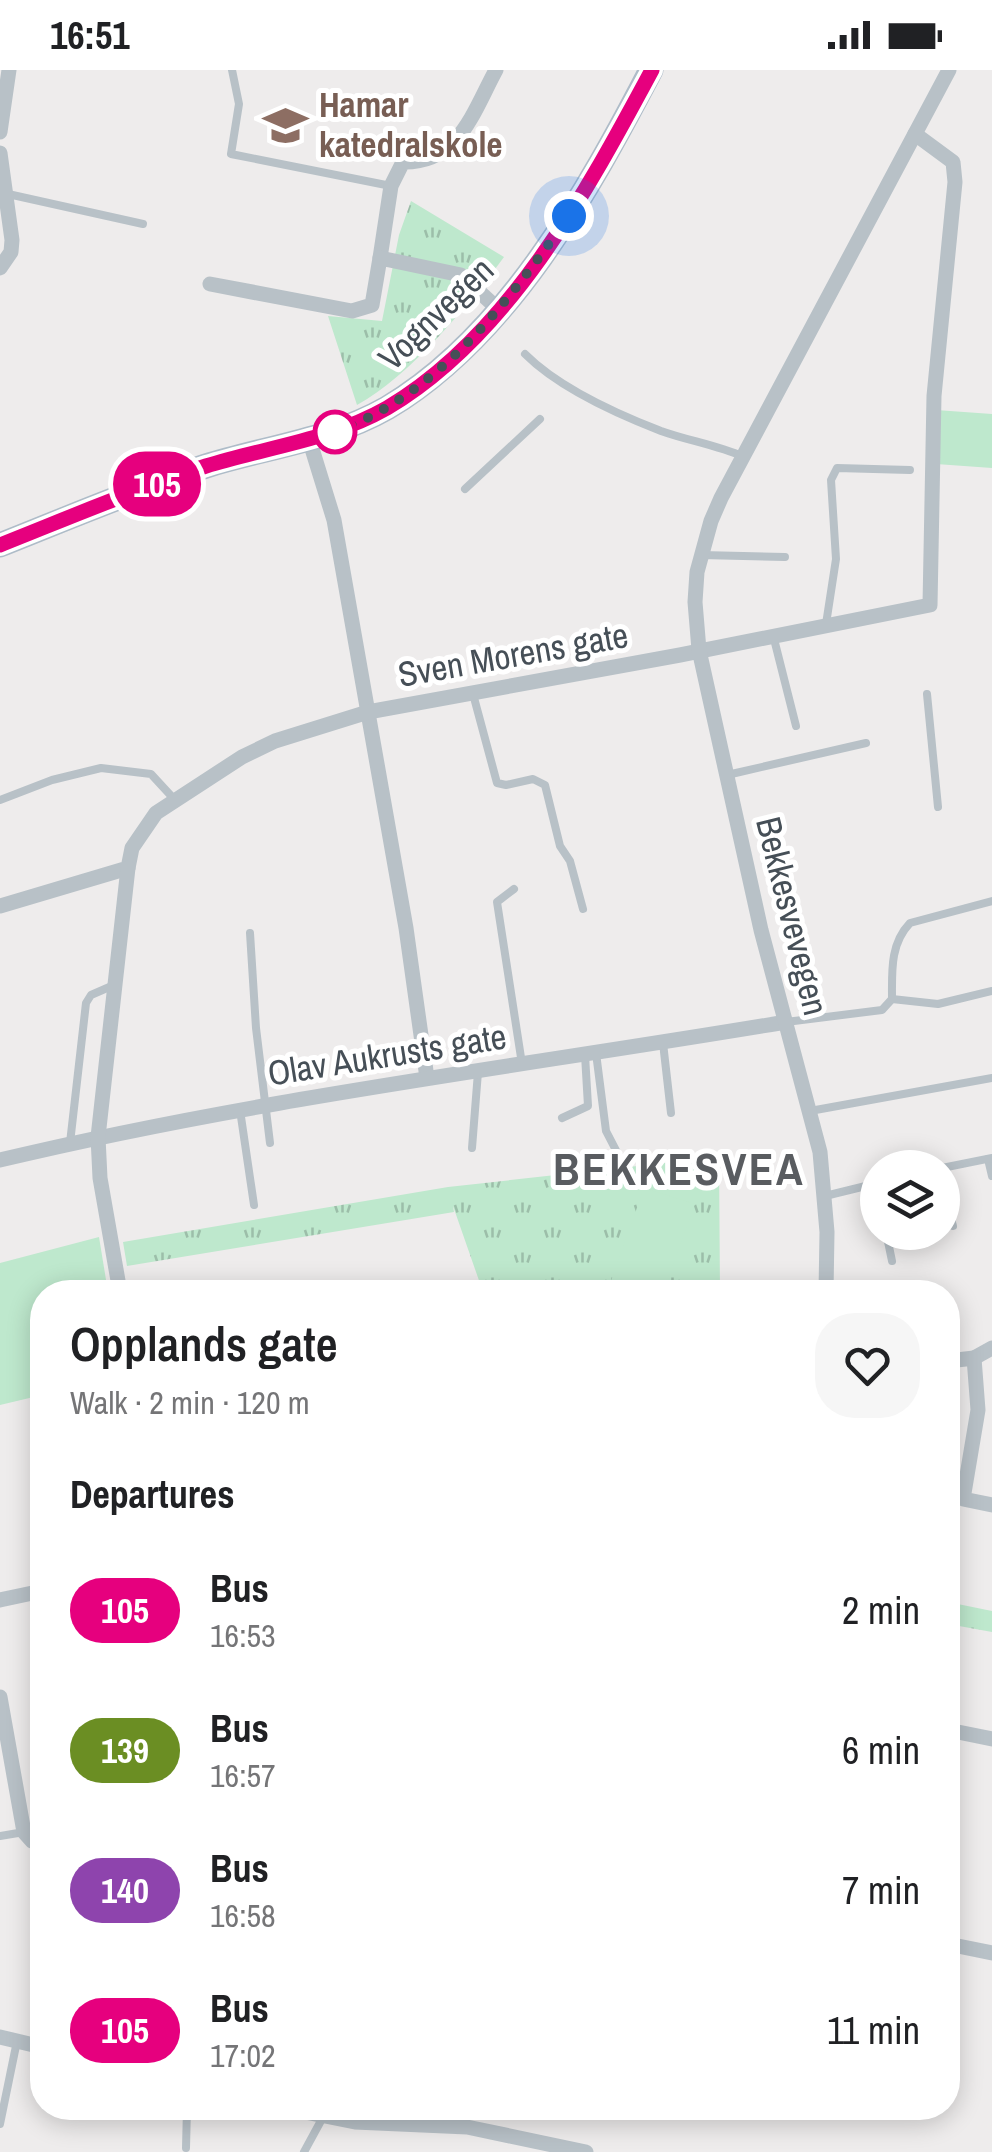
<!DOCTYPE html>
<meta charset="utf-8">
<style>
body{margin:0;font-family:"Archivo Narrow",sans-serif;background:#f6f6f6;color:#202124;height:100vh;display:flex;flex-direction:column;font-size:38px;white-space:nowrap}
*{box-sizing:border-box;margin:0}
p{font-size:32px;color:#757577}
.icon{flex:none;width:55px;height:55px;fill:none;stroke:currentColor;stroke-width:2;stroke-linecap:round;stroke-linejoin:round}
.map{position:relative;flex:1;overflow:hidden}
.side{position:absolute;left:30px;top:1210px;width:930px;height:840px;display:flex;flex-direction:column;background:#fff;border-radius:40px;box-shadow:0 5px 25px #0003}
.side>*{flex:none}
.badge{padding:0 20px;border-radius:32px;font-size:35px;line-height:65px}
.fabs{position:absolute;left:860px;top:1080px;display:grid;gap:20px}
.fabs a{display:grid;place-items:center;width:100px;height:100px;border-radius:50%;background:#fff;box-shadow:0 5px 25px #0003;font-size:50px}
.you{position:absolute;width:50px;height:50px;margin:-25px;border:8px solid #fff;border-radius:50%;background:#1a73e8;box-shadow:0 0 0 15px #1a73e833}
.map>.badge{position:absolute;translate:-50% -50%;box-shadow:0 0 0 5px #fff}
h2{padding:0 40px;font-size:38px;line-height:90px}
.round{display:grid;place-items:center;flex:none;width:105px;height:105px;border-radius:40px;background:#f6f6f6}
.headline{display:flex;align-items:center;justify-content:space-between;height:170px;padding:0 40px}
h1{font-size:48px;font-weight:600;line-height:75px}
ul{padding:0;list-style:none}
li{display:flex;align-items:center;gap:30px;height:140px;padding:0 40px}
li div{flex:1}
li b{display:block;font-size:38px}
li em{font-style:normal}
li .badge{min-width:110px;font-weight:700;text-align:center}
.status{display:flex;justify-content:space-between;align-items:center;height:70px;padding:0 50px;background:#fff;direction:ltr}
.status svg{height:28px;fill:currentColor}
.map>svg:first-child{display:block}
.grass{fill:url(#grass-tufts)}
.park{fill:#bee8cd}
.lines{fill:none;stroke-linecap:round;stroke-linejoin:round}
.service{stroke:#b8c1c7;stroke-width:8}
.minor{stroke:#b8c1c7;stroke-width:15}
.primary{stroke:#aebcc8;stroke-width:25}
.line-casing{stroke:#fff;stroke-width:22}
.line{stroke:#e6007e;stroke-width:15}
.walk{stroke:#464f57;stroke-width:10;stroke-dasharray:0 18}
.stop-dot{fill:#fff;stroke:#e6007e;stroke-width:5}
.labels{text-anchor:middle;stroke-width:10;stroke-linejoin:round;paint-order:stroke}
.education-label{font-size:35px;font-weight:bold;fill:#785e54;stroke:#fff;text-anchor:start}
.street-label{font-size:35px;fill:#464f57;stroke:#fff}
.district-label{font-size:45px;font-weight:bold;letter-spacing:2.5px;fill:#595c60;stroke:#fff}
</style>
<div class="status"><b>16:51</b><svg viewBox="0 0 49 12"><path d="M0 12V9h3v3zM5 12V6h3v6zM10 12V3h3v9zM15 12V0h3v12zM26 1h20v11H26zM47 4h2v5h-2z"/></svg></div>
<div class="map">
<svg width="992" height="2082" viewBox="0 0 992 2082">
<defs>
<pattern id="grass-tufts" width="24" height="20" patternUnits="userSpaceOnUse" patternTransform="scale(2.5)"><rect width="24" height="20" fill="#bee8cd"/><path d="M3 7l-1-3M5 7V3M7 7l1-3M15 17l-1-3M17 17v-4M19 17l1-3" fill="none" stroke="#9cbea9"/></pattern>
</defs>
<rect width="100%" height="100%" fill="#eeecec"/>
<g class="grass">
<path d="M 411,131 L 504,187 C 469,235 409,307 357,335 L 328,246 L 382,251 L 399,165 Z"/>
<polygon points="719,1087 720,1222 483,1222 453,1136 454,1142 127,1196 123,1172 448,1117"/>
<polygon points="948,1532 992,1541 992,1562 948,1554"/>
</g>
<g class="park">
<polygon points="936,340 992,344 992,398 936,394"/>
<polygon points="644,1118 695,1134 663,1222 607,1222"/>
<polygon points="99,1167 108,1222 42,1222 42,1325 0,1335 0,1193"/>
</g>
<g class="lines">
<g class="service">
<polyline points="232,0 239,34 231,84 391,116"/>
<polyline points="8,124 143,154"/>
<path d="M 525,284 C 558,317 617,344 661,361 C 689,371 717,375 744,387"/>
<polyline points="465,419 540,349"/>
<polyline points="701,485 785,487"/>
<polyline points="826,554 836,489 831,410 837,398 910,400"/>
<polyline points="773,565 796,656"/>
<polyline points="473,624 497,713 506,715 533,709 545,715 560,776 570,791 583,839"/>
<polyline points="927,624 938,737"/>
<polyline points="727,705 866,673"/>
<polyline points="0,730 52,710 101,698 151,704 174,729"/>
<polyline points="514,819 497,832 522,994"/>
<polyline points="250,863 256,958 270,1073"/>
<polyline points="892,929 938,934 992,921"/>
<path d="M 786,952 L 882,940 L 892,929 C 892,901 890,874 910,853 L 992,831"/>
<polyline points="663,973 671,1043"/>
<polyline points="596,983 606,1061 620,1088"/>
<polyline points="240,1040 254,1135"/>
<polyline points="810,1041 992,1008"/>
<polyline points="562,1048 588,1036 585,985"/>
<polyline points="70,1073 86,933 91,925 114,915"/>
<polyline points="472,1078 478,1002"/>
<polyline points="988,1089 992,1106"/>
<polyline points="942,1098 992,1088"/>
<polyline points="942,1116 953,1156"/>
<polyline points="825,1126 878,1113"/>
<polyline points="886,1162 892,1191"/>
<polyline points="0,1766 24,1762"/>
<polyline points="0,2054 17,1971"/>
<polyline points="186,2078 187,2038"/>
<polyline points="304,2082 323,2047"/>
</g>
<g class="minor">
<polyline points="0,62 9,0"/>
<polyline points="0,83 12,170 11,182 0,198"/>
<path d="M 380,188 L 391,116 L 403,92 C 459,93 473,42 496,0"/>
<polyline points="210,214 352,241 372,235 380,188 461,205 498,239"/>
<polyline points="309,369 334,450 406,858 427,1008"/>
<polyline points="0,836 128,798 132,778 156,743 242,687 275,671 368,642 680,585 930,535 934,326 955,112 953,92 915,64"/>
<path d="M 0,1090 C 259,1028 524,996 786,952"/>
<polyline points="120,1222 100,1108 98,1067 128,798"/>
<polyline points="826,1222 827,1162 820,1082 761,860 699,580 695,532 697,502 711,451 721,428 949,0"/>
<polyline points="974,1288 992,1278"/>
<polyline points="948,1291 974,1288 978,1340 963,1429 992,1435"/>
<polyline points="0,1530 42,1521"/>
<polyline points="0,1627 24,1762 32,1771 42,1775"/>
<polyline points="948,1660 992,1669"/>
<polyline points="948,1874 992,1883"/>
<polyline points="0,1967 42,1977"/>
<polyline points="285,2038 355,2052 467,2057 586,2082"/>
</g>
<path class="primary" d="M 0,475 C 68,448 136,419 206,396 C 267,377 331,370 387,338 C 508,266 588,121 651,0"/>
</g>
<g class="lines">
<defs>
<path id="line" d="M 0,475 C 68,448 136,419 206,396 C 267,377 331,370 387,338 C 509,266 587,121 652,0"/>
</defs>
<use href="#line" class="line-casing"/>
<use href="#line" class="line"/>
<path class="walk" d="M 335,362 C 439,324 507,233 569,146"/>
</g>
<defs>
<symbol id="school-bare" viewBox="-9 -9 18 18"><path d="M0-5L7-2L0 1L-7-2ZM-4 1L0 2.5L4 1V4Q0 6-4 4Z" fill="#8d6e63" stroke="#fff" stroke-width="2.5" paint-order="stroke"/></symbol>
</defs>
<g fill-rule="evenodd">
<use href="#school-bare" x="254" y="24" width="63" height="63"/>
</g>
<circle class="stop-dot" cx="335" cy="362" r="20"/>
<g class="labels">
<g class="education-label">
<text x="319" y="47">Hamar<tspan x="319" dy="40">katedralskole</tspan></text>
</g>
<g class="street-label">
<text transform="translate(436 244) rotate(-44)" y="12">Vognvegen</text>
<text transform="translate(513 585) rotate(-10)" y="12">Sven Morens gate</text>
<text transform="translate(792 846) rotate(76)" y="12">Bekkesvevegen</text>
<text transform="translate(387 985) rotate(-9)" y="12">Olav Aukrusts gate</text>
</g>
<g class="district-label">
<text x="679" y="1115">BEKKESVEA</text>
</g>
</g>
</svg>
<div class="fabs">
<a><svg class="icon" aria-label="layers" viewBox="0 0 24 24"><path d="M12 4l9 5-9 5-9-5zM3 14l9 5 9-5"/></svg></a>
</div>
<div class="you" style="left:569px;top:146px"></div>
<b class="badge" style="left:157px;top:414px;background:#e6007e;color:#fff">105</b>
<section class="side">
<div class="headline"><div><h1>Opplands gate</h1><p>Walk · 2 min · 120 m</p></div><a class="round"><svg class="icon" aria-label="heart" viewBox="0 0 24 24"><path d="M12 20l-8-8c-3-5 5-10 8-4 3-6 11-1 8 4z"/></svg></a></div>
<h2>Departures</h2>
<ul>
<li><span class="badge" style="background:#e6007e;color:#fff">105</span><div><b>Bus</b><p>16:53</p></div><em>2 min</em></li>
<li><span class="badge" style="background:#6b8e23;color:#fff">139</span><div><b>Bus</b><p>16:57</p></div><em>6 min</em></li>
<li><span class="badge" style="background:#8e44ad;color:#fff">140</span><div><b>Bus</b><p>16:58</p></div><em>7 min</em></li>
<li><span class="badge" style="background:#e6007e;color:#fff">105</span><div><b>Bus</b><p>17:02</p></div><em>11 min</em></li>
</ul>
</section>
</div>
